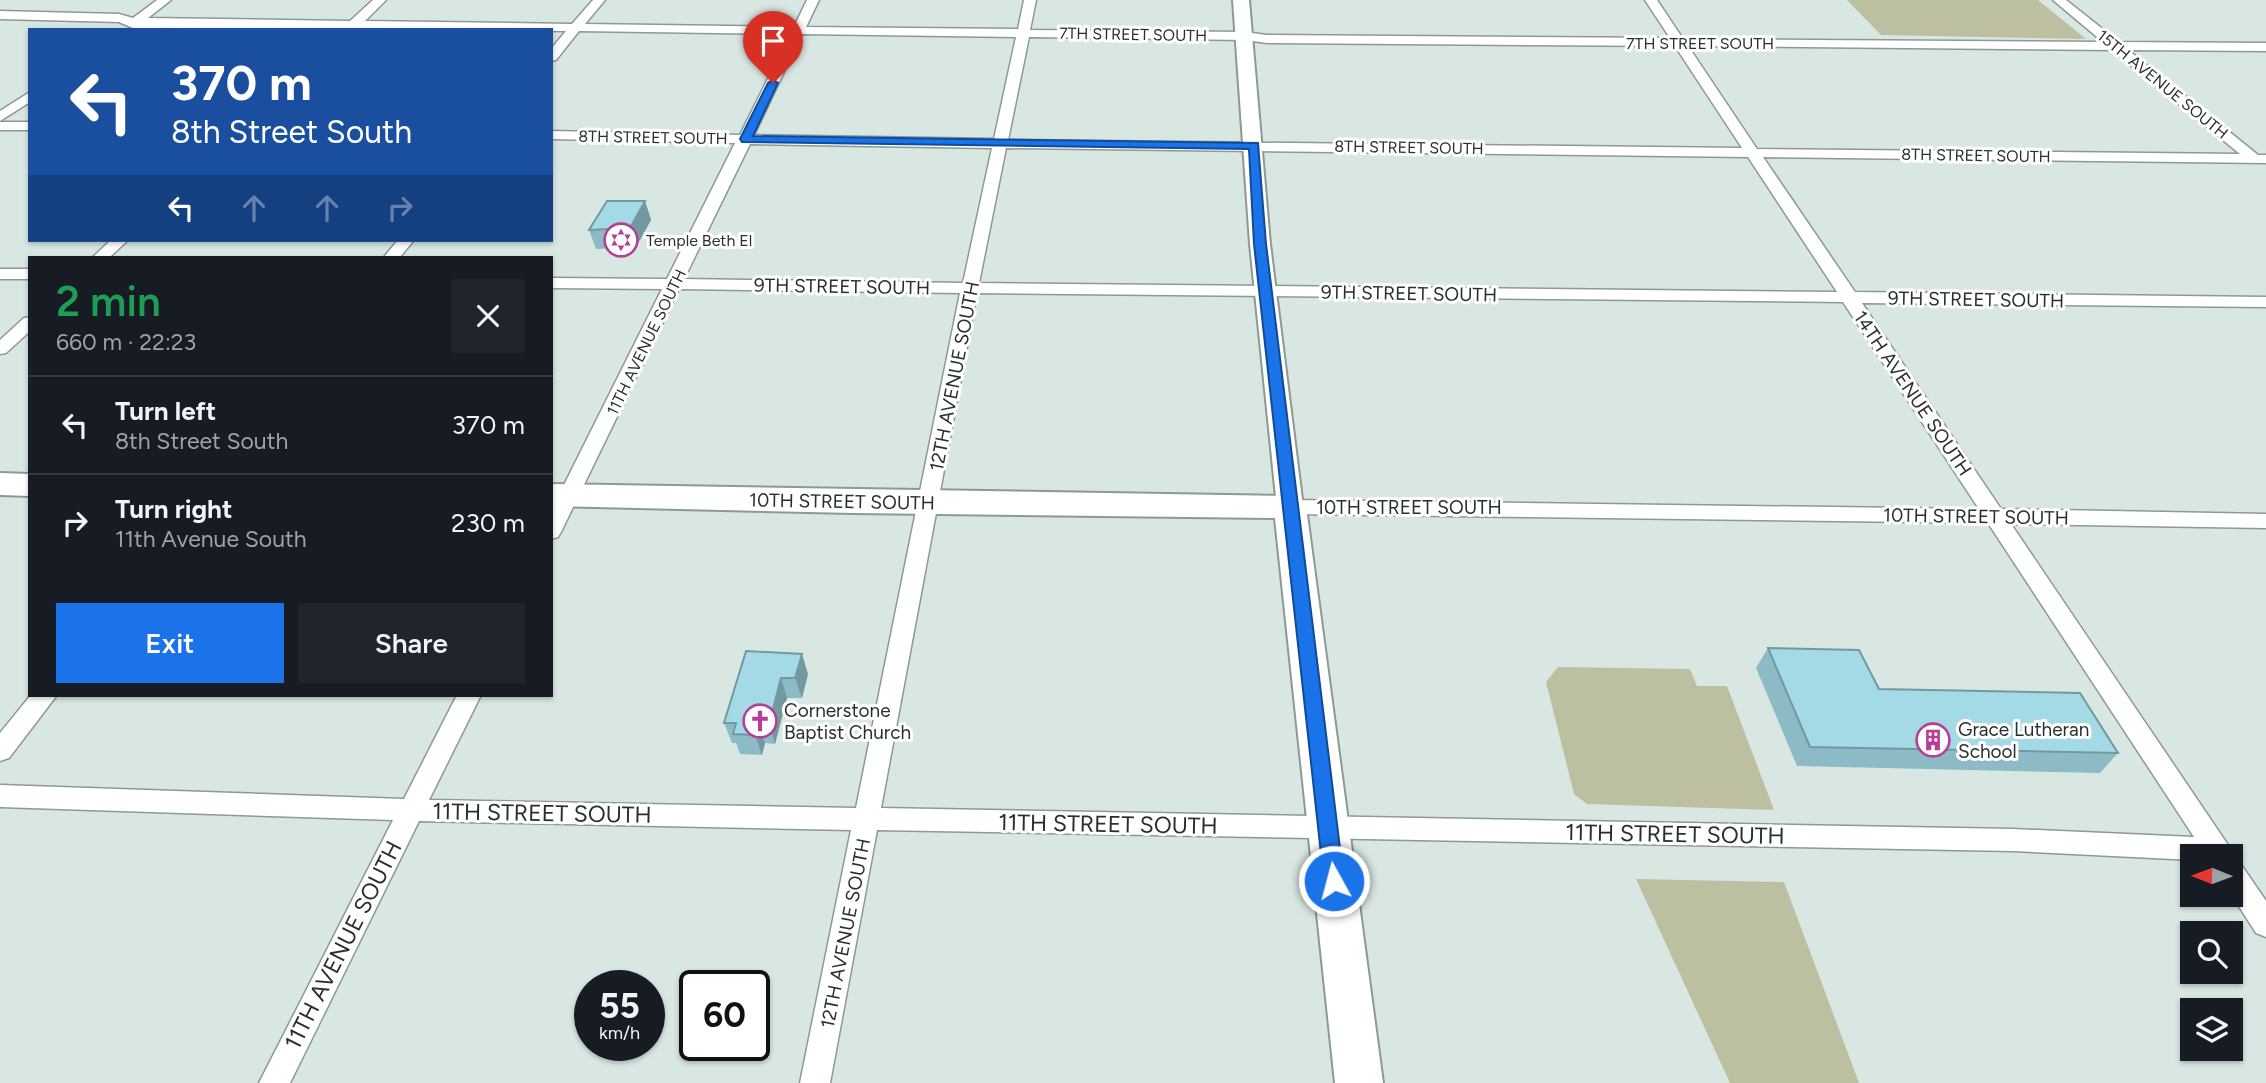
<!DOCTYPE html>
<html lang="en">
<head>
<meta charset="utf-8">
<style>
	body { margin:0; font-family:Figtree,sans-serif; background:#20242c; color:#f1f3f6; height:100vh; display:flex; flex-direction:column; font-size:26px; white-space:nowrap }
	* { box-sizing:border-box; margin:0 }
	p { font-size:23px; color:#9ea1a6 }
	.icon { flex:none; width:38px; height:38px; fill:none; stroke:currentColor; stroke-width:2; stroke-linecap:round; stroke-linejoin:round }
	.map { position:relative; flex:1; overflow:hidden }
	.side { position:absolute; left:28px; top:256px; width:525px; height:441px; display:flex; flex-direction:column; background:#171b24; border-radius:0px; box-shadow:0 2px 5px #0004 }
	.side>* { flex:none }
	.hud { position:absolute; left:28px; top:28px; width:525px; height:214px; border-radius:0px; box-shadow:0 2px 5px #0004; background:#1a4fa0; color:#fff; overflow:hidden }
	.needle { width:46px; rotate:271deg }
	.fabs { position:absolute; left:2180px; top:844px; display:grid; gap:14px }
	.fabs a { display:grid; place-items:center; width:63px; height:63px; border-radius:0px; background:#171b24; box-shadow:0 2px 5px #0004; font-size:35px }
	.speed { position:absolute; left:574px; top:970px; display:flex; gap:14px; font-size:35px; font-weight:700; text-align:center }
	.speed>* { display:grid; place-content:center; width:91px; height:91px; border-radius:50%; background:#171b24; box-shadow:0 2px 5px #0004; line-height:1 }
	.speed small { font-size:18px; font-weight:400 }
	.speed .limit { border:4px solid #111; border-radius:10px; background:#fff; color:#111 }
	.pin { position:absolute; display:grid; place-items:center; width:60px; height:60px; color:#fff; margin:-72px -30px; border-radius:50% 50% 50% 0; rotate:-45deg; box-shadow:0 0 7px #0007 }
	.pin .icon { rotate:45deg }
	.me { position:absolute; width:77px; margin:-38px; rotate:353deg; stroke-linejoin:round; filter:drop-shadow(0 0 5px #0008) }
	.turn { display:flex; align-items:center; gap:24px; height:147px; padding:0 28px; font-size:32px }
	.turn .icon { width:91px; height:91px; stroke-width:2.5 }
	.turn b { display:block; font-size:49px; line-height:60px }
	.lanes { display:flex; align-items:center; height:66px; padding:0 28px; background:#0003; justify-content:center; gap:35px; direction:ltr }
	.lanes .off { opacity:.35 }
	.round { display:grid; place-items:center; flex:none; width:74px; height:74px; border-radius:0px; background:#20242c }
	.summary { display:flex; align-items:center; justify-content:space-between; height:119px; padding:0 28px }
	h1 { font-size:42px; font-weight:600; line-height:52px; color:#1e9e55 }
	.action { display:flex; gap:14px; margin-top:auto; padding:14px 28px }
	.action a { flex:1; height:80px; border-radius:0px; background:#1a73e8; color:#fff; font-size:28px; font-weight:600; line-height:80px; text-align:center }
	.action a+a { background:#20242c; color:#f1f3f6 }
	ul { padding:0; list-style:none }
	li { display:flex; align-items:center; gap:21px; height:98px; padding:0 28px; border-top:2px solid #363941 }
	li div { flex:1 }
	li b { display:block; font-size:26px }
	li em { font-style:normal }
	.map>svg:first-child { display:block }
</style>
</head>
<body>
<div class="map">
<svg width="2266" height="1083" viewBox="0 0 2266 1083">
	<rect width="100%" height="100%" fill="#d9e7e3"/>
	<g fill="#bcc0a1">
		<path d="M1847 0H2038L2086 39 1881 35Z"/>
		<path d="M1558 667 1690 669 1697 686H1727L1774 810 1587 804 1574 794 1546 682Z"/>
		<path d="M1636 879 1784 882 1859 1083H1730Z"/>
	</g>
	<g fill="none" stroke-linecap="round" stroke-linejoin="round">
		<defs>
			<g id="minor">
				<path d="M157 0H171L148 18 350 21 373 0H386L365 21 572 24 593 0H605L585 24 794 27 807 0H819L806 27 1018 29 1024 0H1036L1030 30 1245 32 1267 35 1670 38 1645 0H1657L1683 39 2103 42 2053 0H2066L2119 42 2266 43V51L2128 50 2258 155H2266V163L1763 157 1855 292 2266 297V307L1862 303 2001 509 2266 514V528L2011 524 2230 848 2234 856 2232 860 2240 863 2266 901V937L2256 933 2231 894V856H2193V860L2013 851 877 830 830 1083H800L851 830 419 821 290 1083H259L393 820 0 807V785L404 799 457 695H481L429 800 856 808 960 293 679 289 561 532 558 537 551 539V511L662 289 551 288V278L667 279 735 143 551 139V131L740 135 790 34 579 31 556 60 551 61V49L566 31 133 28 119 22 0 19V11L119 14 133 18ZM802 34 1016 37 994 139 754 135ZM1029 37 1245 40 1267 43 1675 46 1742 148 1008 140ZM1688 46 2112 50 2240 154 1757 149ZM750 144 992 148 963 283 684 279ZM1006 148 1748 157 1837 292 979 283ZM977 293 1843 302 1979 509 1290 500 1283 502 1280 507 1283 512 1290 514 1988 523 2194 837 2013 829 881 808Z"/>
				<path d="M30 92V102L0 121V111Z"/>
				<rect x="0" y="122" width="30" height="8"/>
				<path d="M111 240H128L110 257H93Z"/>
				<path d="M398 240H414L400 257H384Z"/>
				<rect x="0" y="269" width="30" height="10"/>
				<path d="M30 317V331L6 353 0 354V340L24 318Z"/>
				<path d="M31 695H57L9 758 0 761V733Z"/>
			</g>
			<path id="tertiary" d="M1233 0H1249L1270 244 1303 507 1299 513 1290 516 1281 513 1277 507 1250 244Z"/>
			<g id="primary">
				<path d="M0 473 30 474V496L0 495Z"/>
				<path d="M551 484 1290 496 1301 499 1306 507 1383 1083H1335L1275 518 853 513 551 506Z"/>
			</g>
		</defs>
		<use href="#minor" stroke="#8c9995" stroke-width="3"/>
		<use href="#tertiary" stroke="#8c9995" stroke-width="4"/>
		<use href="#primary" stroke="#8c9995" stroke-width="4"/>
		<use href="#minor" fill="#fff" fill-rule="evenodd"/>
		<use href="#tertiary" fill="#fff" fill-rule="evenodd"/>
		<use href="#primary" fill="#fff" fill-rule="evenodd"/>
	</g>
	<g fill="#8dbbc5">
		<path d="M645 201 651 220 636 247 596 249 589 230Z"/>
		<path d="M1768 648 1879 689 2118 753 2100 773 1797 766 1756 668Z"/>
		<path d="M746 651 808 674 802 698H787L775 744 765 743 762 755 740 754 736 743H732L724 723Z"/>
	</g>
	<g fill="#7399a0">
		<path d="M645 201 651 220 636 247 630 228Z"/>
		<path d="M802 654 808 674 802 698 795 678Z"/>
		<path d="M781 678 787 698 775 744 769 724Z"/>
		<path d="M758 723 765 743 762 755 755 735Z"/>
	</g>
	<g fill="#a4dae5" stroke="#7399a0" stroke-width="2">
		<path d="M607 201H645L630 228 589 230Z"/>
		<path d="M1768 648 1859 650 1879 689 2080 693 2118 753 1810 747Z"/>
		<path d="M746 651 802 654 795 678H781L769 724 758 723 755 735 733 734 736 723H724Z"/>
	</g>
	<path fill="#1a73e8" stroke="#114b97" stroke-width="2" d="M773 80 778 83 753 136 1258 143 1266 244 1344 881 1341 888 1334 891 1327 888 1324 881 1254 244 1249 149 742 142 740 139 768 83Z"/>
	<defs>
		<symbol id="synagogue-ring" viewBox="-11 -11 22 22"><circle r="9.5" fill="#fff" stroke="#b53f95" stroke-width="1.5"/><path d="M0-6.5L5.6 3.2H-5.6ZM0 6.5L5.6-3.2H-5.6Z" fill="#b53f95"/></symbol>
		<symbol id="church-ring" viewBox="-11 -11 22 22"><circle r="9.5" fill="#fff" stroke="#b53f95" stroke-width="1.5"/><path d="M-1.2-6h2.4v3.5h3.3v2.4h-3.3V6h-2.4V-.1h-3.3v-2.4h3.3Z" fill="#b53f95"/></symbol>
		<symbol id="building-ring" viewBox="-11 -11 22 22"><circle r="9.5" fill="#fff" stroke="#b53f95" stroke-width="1.5"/><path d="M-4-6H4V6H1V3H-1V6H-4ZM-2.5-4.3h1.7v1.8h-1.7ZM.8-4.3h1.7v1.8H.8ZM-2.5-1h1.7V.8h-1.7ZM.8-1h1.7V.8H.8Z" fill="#b53f95"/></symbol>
	</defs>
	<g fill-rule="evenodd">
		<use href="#synagogue-ring" x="602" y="221" width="38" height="38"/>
		<use href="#church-ring" x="741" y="702" width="38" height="38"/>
		<use href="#building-ring" x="1914" y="721" width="38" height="38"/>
	</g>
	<g text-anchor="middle" stroke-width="6" stroke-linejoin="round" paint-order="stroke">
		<g font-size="16" fill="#2a2f2e" stroke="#fff">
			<text transform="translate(1133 34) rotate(1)" y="6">7TH STREET SOUTH</text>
			<text x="1700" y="49">7TH STREET SOUTH</text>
			<text transform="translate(2163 84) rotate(39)" y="6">15TH AVENUE SOUTH</text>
			<text transform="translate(653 137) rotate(1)" y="6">8TH STREET SOUTH</text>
			<text transform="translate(1409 147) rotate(1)" y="6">8TH STREET SOUTH</text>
			<text transform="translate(1976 155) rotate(1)" y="6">8TH STREET SOUTH</text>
			<text transform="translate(646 342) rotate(-64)" y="6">11TH AVENUE SOUTH</text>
		</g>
		<g font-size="16" fill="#2a2f2e" stroke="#fff" text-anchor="start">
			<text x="646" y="246">Temple Beth El</text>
		</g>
		<g font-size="19" fill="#2a2f2e" stroke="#fff">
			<text transform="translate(842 286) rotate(1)" y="7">9TH STREET SOUTH</text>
			<text transform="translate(1409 293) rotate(1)" y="7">9TH STREET SOUTH</text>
			<text transform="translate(1976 299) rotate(1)" y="7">9TH STREET SOUTH</text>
			<text transform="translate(954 376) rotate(-79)" y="7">12TH AVENUE SOUTH</text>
			<text transform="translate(1913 393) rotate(56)" y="7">14TH AVENUE SOUTH</text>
			<text transform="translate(842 501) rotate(1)" y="7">10TH STREET SOUTH</text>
			<text x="1409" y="514">10TH STREET SOUTH</text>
			<text transform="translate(1976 516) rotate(1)" y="7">10TH STREET SOUTH</text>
			<text transform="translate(845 933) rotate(-79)" y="7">12TH AVENUE SOUTH</text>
		</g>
		<g font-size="19" fill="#2a2f2e" stroke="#fff" text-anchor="start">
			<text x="784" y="717">Cornerstone<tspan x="784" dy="22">Baptist Church</tspan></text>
			<text x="1958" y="736">Grace Lutheran<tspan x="1958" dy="22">School</tspan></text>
		</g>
		<g font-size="23" fill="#2a2f2e" stroke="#fff">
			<text transform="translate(542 813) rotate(1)" y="8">11TH STREET SOUTH</text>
			<text transform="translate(1108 824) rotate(1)" y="8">11TH STREET SOUTH</text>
			<text transform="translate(1675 834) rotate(1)" y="8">11TH STREET SOUTH</text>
			<text transform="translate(343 945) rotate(-63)" y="8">11TH AVENUE SOUTH</text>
		</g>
	</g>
</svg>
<div class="fabs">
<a><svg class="needle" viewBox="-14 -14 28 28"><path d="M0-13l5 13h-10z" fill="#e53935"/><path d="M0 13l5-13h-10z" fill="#9ea1a6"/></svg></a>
<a><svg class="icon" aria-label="search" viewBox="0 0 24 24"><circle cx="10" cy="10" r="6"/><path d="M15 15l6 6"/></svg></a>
<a><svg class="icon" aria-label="layers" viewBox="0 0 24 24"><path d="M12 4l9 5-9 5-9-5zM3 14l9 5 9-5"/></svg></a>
</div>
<div class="speed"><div>55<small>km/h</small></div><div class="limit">60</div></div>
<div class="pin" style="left:773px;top:83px;background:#d93025"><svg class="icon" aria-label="arrive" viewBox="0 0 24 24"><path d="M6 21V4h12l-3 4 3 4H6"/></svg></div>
<svg class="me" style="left:1334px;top:881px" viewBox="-20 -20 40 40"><circle r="17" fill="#1a73e8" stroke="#fff" stroke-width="3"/><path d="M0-11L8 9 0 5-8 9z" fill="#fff"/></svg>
<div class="hud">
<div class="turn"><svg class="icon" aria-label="left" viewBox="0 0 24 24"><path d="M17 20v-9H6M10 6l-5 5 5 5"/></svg><div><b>370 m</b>8th Street South</div></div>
<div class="lanes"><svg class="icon" aria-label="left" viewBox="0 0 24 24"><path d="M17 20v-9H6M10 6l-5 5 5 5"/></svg><svg class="icon off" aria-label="ahead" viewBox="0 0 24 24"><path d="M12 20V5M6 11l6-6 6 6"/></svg><svg class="icon off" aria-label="ahead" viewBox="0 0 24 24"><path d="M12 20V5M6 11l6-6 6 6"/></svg><svg class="icon off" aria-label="right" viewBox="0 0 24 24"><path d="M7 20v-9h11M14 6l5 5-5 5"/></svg></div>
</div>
<section class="side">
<div class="summary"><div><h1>2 min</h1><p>660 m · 22:23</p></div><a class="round"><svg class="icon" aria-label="close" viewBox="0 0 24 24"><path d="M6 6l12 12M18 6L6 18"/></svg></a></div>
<ul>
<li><svg class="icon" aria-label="left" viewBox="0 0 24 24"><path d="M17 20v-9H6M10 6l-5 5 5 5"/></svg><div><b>Turn left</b><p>8th Street South</p></div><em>370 m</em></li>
<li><svg class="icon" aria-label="right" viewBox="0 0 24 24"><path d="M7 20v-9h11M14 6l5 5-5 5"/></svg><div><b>Turn right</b><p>11th Avenue South</p></div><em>230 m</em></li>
</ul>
<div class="action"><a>Exit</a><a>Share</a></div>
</section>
</div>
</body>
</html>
